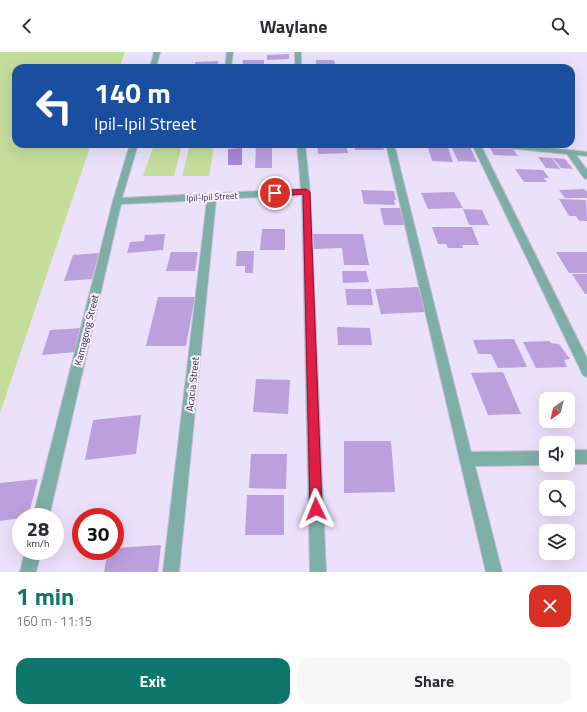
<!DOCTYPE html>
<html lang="en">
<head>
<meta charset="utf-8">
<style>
	body { margin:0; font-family:"Titillium Web",sans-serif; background:#f7f7f7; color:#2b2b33; height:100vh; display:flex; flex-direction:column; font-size:15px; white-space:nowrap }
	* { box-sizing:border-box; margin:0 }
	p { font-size:13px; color:#7c7c81 }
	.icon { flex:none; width:22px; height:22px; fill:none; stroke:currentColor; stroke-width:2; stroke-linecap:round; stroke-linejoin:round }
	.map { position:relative; height:520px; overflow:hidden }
	.panel { display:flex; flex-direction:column; background:#fff; flex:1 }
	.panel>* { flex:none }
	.guide { position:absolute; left:12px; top:12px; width:563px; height:84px; border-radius:12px; box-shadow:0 4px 16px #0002; background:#1a4fa0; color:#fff; overflow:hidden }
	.needle { width:26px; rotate:214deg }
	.fabs { position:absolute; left:539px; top:340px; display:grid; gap:8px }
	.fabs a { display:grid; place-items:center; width:36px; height:36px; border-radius:8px; background:#fff; box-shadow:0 4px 16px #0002; font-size:20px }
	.speed { position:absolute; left:12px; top:456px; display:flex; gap:8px; font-size:20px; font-weight:700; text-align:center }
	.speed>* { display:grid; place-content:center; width:52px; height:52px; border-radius:50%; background:#fff; box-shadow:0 4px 16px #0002; line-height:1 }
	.speed small { font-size:10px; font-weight:400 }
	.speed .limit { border:6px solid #d22; background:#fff; color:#111 }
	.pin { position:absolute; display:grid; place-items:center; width:34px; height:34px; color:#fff; margin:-17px; border:2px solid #fff; border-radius:50%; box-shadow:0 1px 4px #0007 }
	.me { position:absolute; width:44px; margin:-22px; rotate:358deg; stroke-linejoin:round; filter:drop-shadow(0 0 3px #0008) }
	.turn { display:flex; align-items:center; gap:14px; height:84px; padding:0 16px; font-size:18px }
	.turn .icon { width:52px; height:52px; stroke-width:2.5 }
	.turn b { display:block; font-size:28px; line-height:34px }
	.round { display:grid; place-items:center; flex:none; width:42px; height:42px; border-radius:12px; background:#f7f7f7 }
	.summary { display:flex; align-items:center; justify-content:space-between; height:68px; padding:0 16px }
	h1 { font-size:24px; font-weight:700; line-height:30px; color:#0f766e }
	.action { display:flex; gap:8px; margin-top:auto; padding:8px 16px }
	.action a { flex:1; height:46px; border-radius:12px; background:#0f766e; color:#fff; font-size:16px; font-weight:700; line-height:46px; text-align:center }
	.action a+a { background:#f7f7f7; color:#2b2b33 }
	header { display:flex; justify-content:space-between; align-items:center; height:52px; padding:0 16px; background:#fff; font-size:18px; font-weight:700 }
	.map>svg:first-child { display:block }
</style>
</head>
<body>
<header><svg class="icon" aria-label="back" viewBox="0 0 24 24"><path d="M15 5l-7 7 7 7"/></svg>Waylane<svg class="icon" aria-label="search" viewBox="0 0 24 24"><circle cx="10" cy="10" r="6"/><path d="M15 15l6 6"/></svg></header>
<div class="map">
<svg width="587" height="520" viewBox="0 0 587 520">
	<rect width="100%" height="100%" fill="#ece1fb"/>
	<g fill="#c4dd9a">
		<path d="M0 0H125L119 16H16V92H91L0 361Z"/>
		<path d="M190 92H214L209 124H182Z"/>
		<path d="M154 93H182L174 124H143Z"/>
	</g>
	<path fill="#ab87d5" d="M242 96V113H228V97Z"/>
	<g fill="#bba0dd">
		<path d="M289 2V7L267 8V3Z"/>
		<path d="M243 8H264V15L242 16Z"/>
		<path d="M316 8H334L335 13H330L331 16H312V12H316Z"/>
		<path d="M218 9V16H195V10Z"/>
		<path d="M256 92H272V116H255Z"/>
		<path d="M317 92H346L348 101 318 102Z"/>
		<path d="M354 92H382L384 98H355Z"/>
		<path d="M427 92 447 93 453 110 432 109Z"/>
		<path d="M451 94 470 95 477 110 458 109Z"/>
		<path d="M490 96 513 97 518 104 494 103Z"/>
		<path d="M538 105 552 106 560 117 546 116Z"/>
		<path d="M553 106 565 107 573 117 561 116Z"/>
		<path d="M515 117 543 118 549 126H544L547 130H524Z"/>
		<path d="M584 137 587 140V146H565L559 138Z"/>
		<path d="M361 138 394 139 396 148H394L395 153 364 152Z"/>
		<path d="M454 140 463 156 428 157 421 141Z"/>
		<path d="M559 147 586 148 587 169H579L576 164H569Z"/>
		<path d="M380 156H401L407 173H384Z"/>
		<path d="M463 157 482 158 489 173H469Z"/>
		<path d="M432 175H472L479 193H462L463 196H448L446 192H438Z"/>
		<path d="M262 177H285V198H260Z"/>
		<path d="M165 182 163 198 127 201 130 190 144 189 145 183Z"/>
		<path d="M313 182H363L369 213H344L342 196 314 197Z"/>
		<path d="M237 199H254L253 221H245V214H236Z"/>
		<path d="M171 200H198L195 219H166Z"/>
		<path d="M556 200H587V221H569Z"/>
		<path d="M99 201 92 227 64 229 73 203Z"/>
		<path d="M342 219H366L369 230 343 231Z"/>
		<path d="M572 222H587V242H585Z"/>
		<path d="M418 235 427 260 381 262 375 237Z"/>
		<path d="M345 237H371L373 253H347Z"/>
		<path d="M158 245H195L186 294H146Z"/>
		<path d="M337 275 370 276 372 293H338Z"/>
		<path d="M83 276 76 300 42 303 50 278Z"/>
		<path d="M514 287 527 315 498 316 491 302H478L473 288Z"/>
		<path d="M549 289 551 291 559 292 570 307 564 308 567 315 536 316 523 290Z"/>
		<path d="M503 320 521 362 488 363 471 321Z"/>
		<path d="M256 327 290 328 288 362 253 360Z"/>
		<path d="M141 363 136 402 85 408 93 368Z"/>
		<path d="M344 389H391L395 440 344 441Z"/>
		<path d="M251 402H287L286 437 249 436Z"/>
		<path d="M38 427 28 465 0 469V431Z"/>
		<path d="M247 443H284V483H245Z"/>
		<path d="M161 493 158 520H104L108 499H115V496Z"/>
	</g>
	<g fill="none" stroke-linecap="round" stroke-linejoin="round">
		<defs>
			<g id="minor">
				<path d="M154 0H160L156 16H150Z"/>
				<path d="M227 0H233L231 16H225Z"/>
				<rect x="295" y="0" width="6" height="16"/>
				<path d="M130 92H138L122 146 301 137 297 92H305L310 140 326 520H310L302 143 216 147 179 520H163L207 148 121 152 49 465H33L113 149Z"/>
				<path d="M386 92H394L471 400 546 399V413L475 414 502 520H486Z"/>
				<path d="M472 92H480L587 306V325L583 323Z"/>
				<path d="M485 92H512L587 100V104L576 103 587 118V127L584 126 567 102 489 94Z"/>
				<rect x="568" y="398" width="19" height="14"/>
				<path d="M25 499H41L36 520H20Z"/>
			</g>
		</defs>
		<use href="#minor" stroke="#c7bcd6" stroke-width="2"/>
		<use href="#minor" fill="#7dafa7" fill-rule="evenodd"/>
	</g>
	<path fill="#e11d48" stroke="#92132f" d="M306 137 310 140 322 457 320 461 316 463 312 461 310 457 303 142 275 144 271 141 275 139Z"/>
	<g text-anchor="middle" stroke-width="4" stroke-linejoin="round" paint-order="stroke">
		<g font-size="9" fill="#342942" stroke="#f7f1ff">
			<text transform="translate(212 145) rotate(-3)" y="3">Ipil-Ipil Street</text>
		</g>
		<g font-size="10" fill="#342942" stroke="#f7f1ff">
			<text transform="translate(86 278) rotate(-76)" y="4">Kamagong Street</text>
			<text transform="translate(192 332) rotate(-84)" y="4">Acacia Street</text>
		</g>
	</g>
</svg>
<div class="fabs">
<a><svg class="needle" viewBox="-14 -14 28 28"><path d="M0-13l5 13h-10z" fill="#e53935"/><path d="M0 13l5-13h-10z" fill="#7c7c81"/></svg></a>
<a><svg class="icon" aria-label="sound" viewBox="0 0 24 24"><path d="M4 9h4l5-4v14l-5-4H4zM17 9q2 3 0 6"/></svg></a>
<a><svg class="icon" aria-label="search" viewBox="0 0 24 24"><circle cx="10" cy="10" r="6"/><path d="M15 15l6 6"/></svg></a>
<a><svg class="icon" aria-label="layers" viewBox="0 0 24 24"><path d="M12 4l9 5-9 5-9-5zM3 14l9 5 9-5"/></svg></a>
</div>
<div class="speed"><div>28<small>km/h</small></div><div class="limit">30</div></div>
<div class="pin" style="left:275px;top:141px;background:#d93025"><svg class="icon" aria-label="arrive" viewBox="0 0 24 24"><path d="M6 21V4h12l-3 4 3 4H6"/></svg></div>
<svg class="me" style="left:316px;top:457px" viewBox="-20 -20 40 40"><path d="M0-17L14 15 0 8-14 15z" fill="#e11d48" stroke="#fff" stroke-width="4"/></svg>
<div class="guide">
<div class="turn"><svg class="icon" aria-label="left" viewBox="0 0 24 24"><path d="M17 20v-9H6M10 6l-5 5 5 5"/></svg><div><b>140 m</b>Ipil-Ipil Street</div></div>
</div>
</div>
<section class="panel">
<div class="summary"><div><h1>1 min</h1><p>160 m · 11:15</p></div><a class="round" style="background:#d93025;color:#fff"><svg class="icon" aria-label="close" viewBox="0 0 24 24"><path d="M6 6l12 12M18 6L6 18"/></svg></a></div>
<div class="action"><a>Exit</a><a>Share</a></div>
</section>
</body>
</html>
